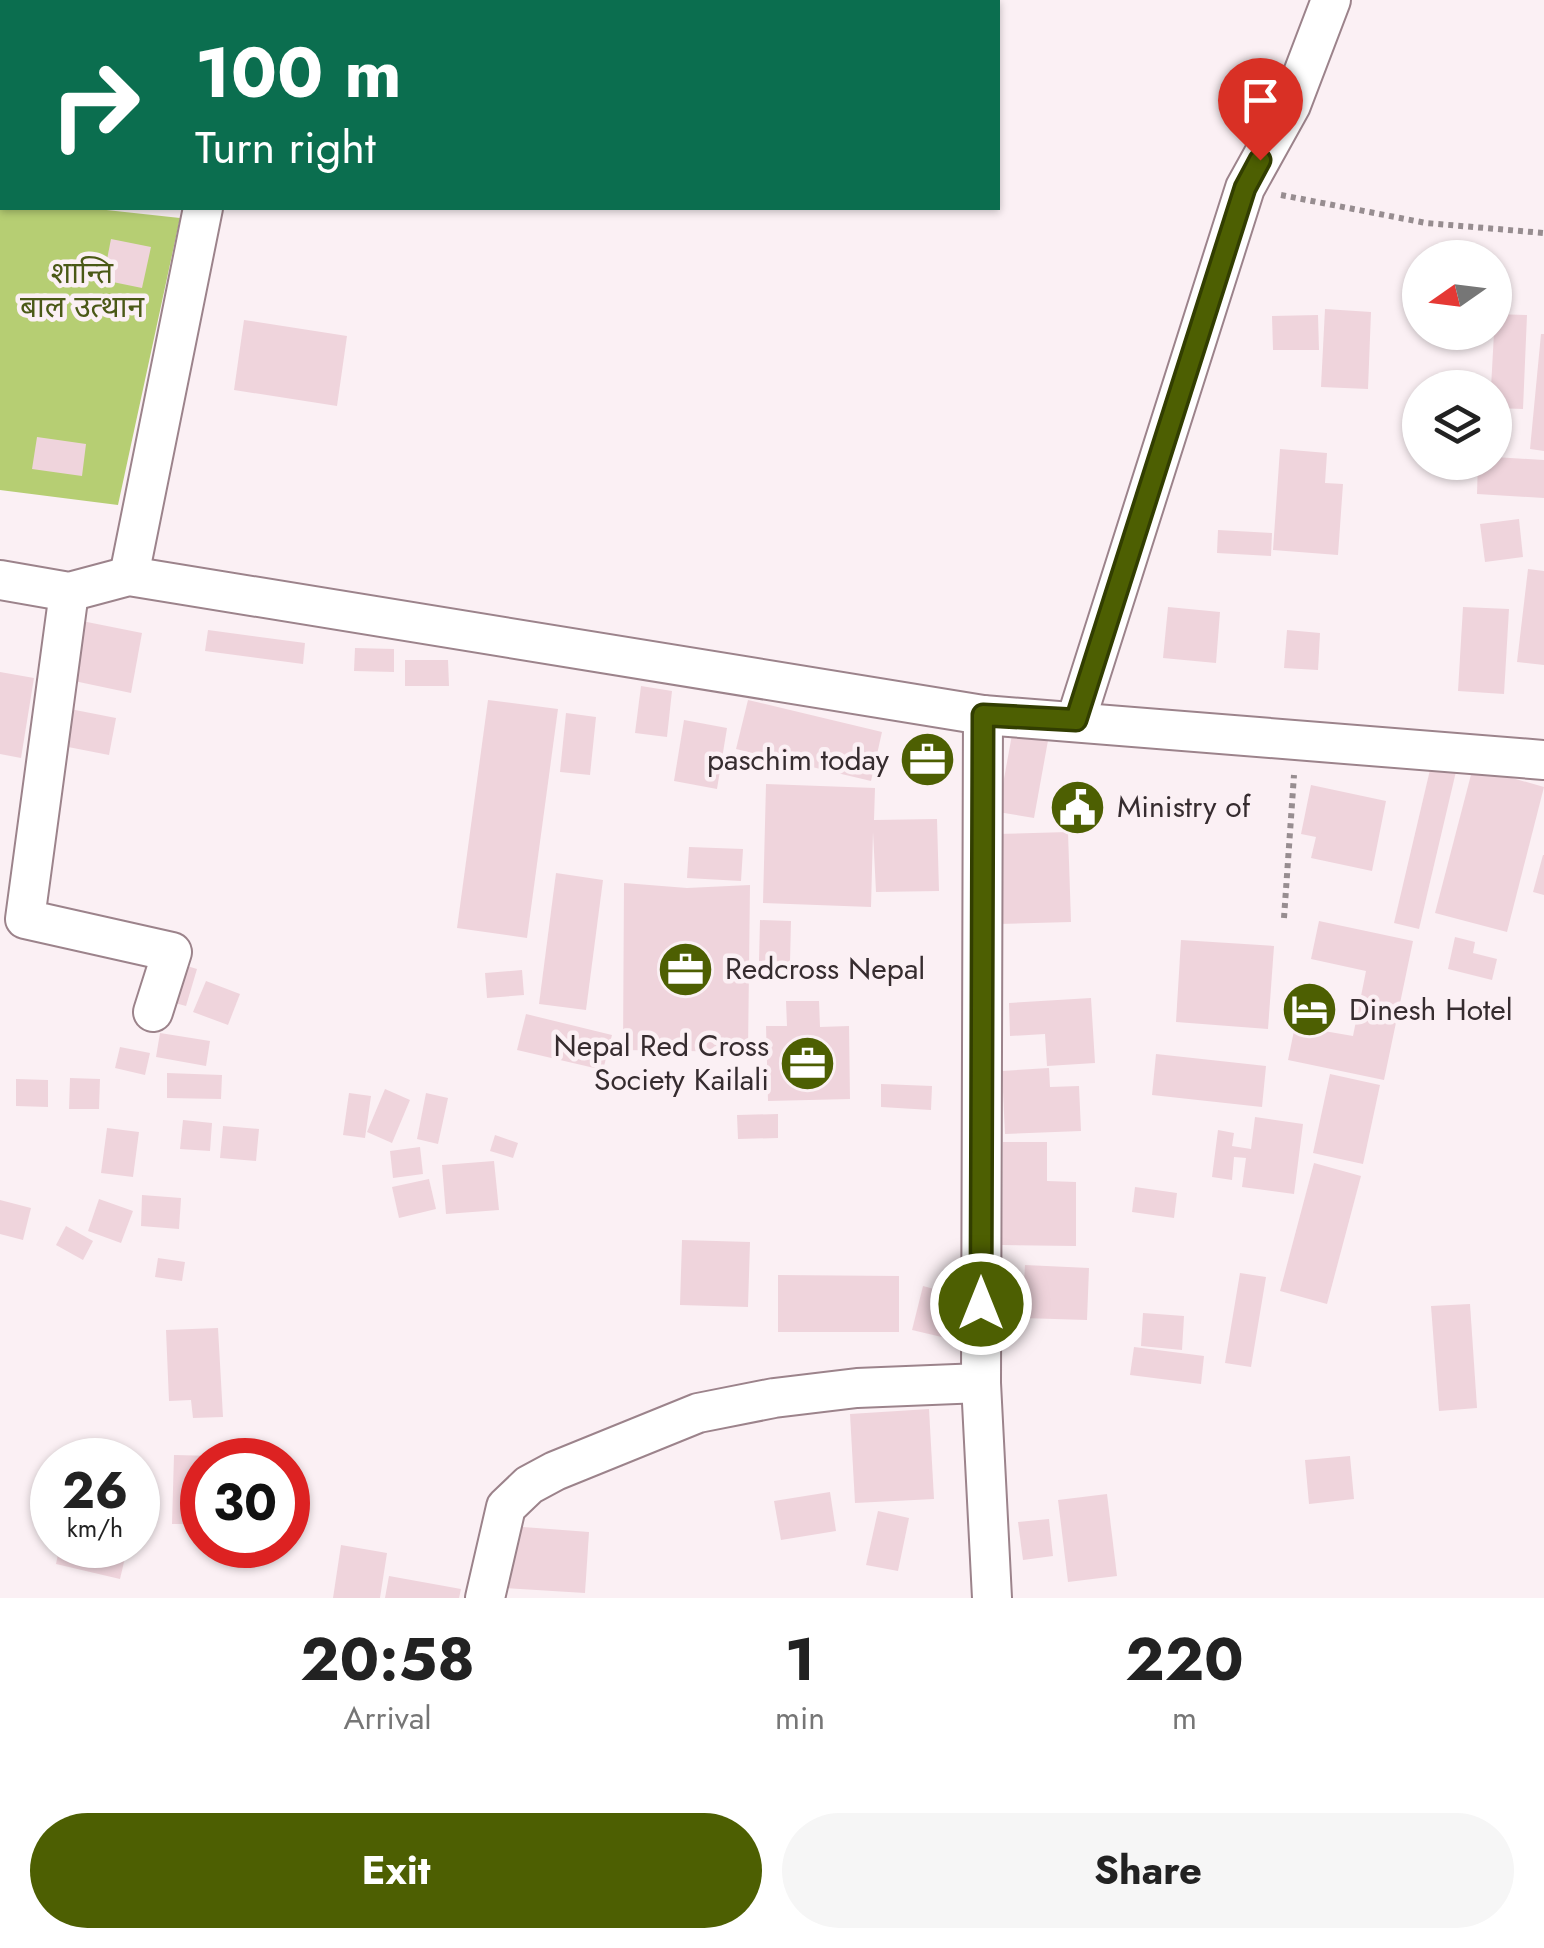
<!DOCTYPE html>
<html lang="en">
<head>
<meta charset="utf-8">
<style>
	body { margin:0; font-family:Jost,"Noto Sans Devanagari",sans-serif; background:#f6f6f6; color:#222; height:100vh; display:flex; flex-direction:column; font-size:38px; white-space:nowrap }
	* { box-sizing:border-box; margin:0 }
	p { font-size:32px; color:#767676 }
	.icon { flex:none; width:55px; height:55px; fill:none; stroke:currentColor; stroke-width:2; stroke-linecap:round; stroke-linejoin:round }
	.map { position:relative; height:1598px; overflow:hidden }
	.sheet { display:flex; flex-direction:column; background:#fff; flex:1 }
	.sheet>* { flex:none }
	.guide { position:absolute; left:0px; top:0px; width:1000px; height:210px; box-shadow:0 2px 8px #0004; background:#0b6e4f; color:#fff; overflow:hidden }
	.needle { width:65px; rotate:256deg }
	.tools { position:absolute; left:1402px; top:240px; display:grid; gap:20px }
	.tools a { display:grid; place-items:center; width:110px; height:110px; border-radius:50%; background:#fff; box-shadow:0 2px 8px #0004; font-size:50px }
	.speed { position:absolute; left:30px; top:1438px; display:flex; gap:20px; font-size:50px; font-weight:700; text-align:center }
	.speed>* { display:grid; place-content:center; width:130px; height:130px; border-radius:50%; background:#fff; box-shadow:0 2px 8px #0004; line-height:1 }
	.speed small { font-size:25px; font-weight:400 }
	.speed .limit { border:15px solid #d22; background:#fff; color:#111 }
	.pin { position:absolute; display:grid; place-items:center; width:85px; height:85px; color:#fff; margin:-102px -42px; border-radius:50% 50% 50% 0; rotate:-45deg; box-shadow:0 0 10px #0007 }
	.pin .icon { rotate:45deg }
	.me { position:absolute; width:110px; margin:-55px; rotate:0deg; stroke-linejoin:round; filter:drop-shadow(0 0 8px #0008) }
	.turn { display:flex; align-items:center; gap:35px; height:210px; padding:0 30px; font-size:45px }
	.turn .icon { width:130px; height:130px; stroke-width:2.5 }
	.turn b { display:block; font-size:70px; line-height:85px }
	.eta { display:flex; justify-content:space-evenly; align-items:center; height:170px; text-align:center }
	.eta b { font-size:60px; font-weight:700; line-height:70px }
	.cta { display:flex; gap:20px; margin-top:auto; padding:20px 30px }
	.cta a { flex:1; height:115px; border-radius:60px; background:#4d5f02; color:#fff; font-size:40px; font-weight:700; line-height:115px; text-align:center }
	.cta a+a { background:#f6f6f6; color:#222 }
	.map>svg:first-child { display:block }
</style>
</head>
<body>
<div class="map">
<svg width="1544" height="1598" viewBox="0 0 1544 1598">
	<rect width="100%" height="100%" fill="#fbf0f4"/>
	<path fill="#b6ce73" d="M0 198 2 208H88L180 218 118 505 0 490Z"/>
	<g fill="#efd4dc">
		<path d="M111 239 151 247 142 288 103 280Z"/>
		<path d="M1325 309 1371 312 1368 389 1321 387Z"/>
		<path d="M1495 314 1527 315 1523 409 1495 408V388H1491Z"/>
		<path d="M1318 315 1319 350H1273L1272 316Z"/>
		<path d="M244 320 347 336 337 406 234 390Z"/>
		<path d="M1541 334H1544V451L1530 449Z"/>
		<path d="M37 437 86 444 82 476 32 469Z"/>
		<path d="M1280 449 1327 453 1325 483 1343 484 1338 555 1273 550Z"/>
		<path d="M1495 457 1544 460V498L1477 494 1478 462H1495Z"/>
		<path d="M1519 519 1523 557 1485 562 1480 524Z"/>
		<path d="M1218 530 1272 533 1271 556 1217 553Z"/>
		<path d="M1528 569 1544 571V665L1517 662Z"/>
		<path d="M1168 607 1220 612 1216 663 1163 658Z"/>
		<path d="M1463 607 1509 609 1504 694 1458 691Z"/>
		<path d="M72 619 142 633 131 693 60 678Z"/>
		<path d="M208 630 305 643 303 664 205 651Z"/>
		<path d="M1287 630 1320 633 1318 670 1284 668Z"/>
		<path d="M355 648 394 649V672L354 671Z"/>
		<path d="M405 660H448L449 686H405Z"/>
		<path d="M0 672 34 678 21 758 0 754Z"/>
		<path d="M641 686 672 691 667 737 635 733Z"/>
		<path d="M488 700 558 709 527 938 457 928Z"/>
		<path d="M748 700 882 732 871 781 736 749Z"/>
		<path d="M70 709 116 718 109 755 63 746Z"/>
		<path d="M566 713 596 717 590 775 560 772Z"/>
		<path d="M684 720 727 728 717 789 674 781Z"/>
		<path d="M1013 729 1049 735 1034 818 998 812Z"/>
		<path d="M1433 757 1458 763 1419 929 1394 923Z"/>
		<path d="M1473 767 1544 787 1507 932 1435 913Z"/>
		<path d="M766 784 875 788 874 820 937 819 939 891 876 892 873 832 871 907 763 903Z"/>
		<path d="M1311 785 1386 801 1372 871 1311 858 1316 837 1301 834Z"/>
		<path d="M1068 832 1071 922 999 924 996 834Z"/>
		<path d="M689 847 743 849 741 881 687 878Z"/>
		<path d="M1543 855H1544V895L1533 892Z"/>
		<path d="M556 873 603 880 586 1010 539 1004Z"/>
		<path d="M624 883 687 888 750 885 748 1052 623 1050Z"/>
		<path d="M760 920 791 921 790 962 759 961Z"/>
		<path d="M1319 921 1413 941 1384 1080 1288 1060 1295 1026 1353 1036 1366 971 1311 959Z"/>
		<path d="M1455 937 1475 942 1473 953 1497 959 1492 980 1448 969Z"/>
		<path d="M1181 940 1274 946 1268 1029 1176 1022Z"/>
		<path d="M171 961 197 969 186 1006 160 999Z"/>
		<path d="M522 970 524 995 487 998 485 973Z"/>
		<path d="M206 981 240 994 228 1025 193 1012Z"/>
		<path d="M1091 998 1095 1063 1047 1066 1045 1034 1010 1036 1009 1003Z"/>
		<path d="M786 1001H819L820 1027 849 1026 850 1099 768 1101 766 1026H787Z"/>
		<path d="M526 1014 612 1035 603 1070 517 1050Z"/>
		<path d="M160 1033 210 1041 206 1066 156 1057Z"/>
		<path d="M120 1047 150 1053 145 1075 115 1068Z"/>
		<path d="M1156 1054 1266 1066 1262 1107 1152 1095Z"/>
		<path d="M1049 1068 1050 1087 1079 1086 1081 1131 1005 1134 1002 1071Z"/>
		<path d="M167 1073 222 1075 221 1099 167 1098Z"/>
		<path d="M1330 1074 1380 1085 1363 1164 1313 1153Z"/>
		<path d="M70 1078 100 1079 99 1109H69Z"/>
		<path d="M16 1079 48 1080V1107L16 1106Z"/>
		<path d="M881 1084 932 1086 931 1110 881 1107Z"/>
		<path d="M385 1089 410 1100 392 1143 367 1132Z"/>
		<path d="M349 1093 371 1096 365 1138 343 1135Z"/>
		<path d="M426 1093 448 1098 438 1144 417 1139Z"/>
		<path d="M778 1114V1138L738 1139 737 1115Z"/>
		<path d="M1255 1117 1303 1124 1294 1194 1242 1187 1246 1158 1234 1157 1232 1180 1212 1177 1218 1130 1234 1133 1232 1146 1251 1149Z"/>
		<path d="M183 1120 212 1123 210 1151 180 1149Z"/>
		<path d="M223 1126 259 1129 256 1161 220 1158Z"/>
		<path d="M107 1128 139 1132 133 1177 101 1173Z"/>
		<path d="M495 1135 518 1143 513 1158 490 1151Z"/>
		<path d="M1003 1142H1047V1181L1076 1182V1246L1002 1245Z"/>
		<path d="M420 1147 423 1174 393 1178 390 1151Z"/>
		<path d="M494 1161 499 1210 446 1214 442 1165Z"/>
		<path d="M1314 1163 1361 1176 1327 1304 1280 1291Z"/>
		<path d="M429 1179 436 1209 399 1218 392 1187Z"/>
		<path d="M1135 1187 1177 1193 1174 1218 1132 1212Z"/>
		<path d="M142 1195 181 1198 179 1229 141 1226Z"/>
		<path d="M99 1199 133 1211 121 1243 88 1231Z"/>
		<path d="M0 1200 31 1208 23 1240 0 1234Z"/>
		<path d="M66 1226 93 1241 83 1260 56 1245Z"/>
		<path d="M682 1240 750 1242 748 1307 680 1305Z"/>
		<path d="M158 1258 185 1262 182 1281 155 1277Z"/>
		<path d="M1025 1265 1089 1268 1087 1320 1022 1318Z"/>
		<path d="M1240 1273 1266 1277 1251 1367 1225 1363Z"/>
		<path d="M778 1275 899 1276V1332H778Z"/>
		<path d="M923 1286 956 1295 946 1338 912 1330Z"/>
		<path d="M1470 1304 1477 1408 1439 1411 1431 1306Z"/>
		<path d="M1143 1313 1184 1316 1182 1350 1141 1346Z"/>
		<path d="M218 1328 223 1417 193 1418 191 1400 169 1401 166 1330Z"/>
		<path d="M1134 1347 1204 1356 1201 1384 1130 1375Z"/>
		<path d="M929 1409 934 1499 855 1503 850 1414Z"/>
		<path d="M174 1455 216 1456V1460H202V1524H172Z"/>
		<path d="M1350 1456 1354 1499 1309 1504 1305 1460Z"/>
		<path d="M830 1492 836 1531 781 1540 774 1501Z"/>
		<path d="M1107 1494 1117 1576 1068 1582 1058 1500Z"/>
		<path d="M878 1511 909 1518 898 1571 866 1565Z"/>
		<path d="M1049 1519 1053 1556 1023 1560 1018 1522Z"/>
		<path d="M510 1526 589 1532 585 1593 506 1588Z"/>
		<path d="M60 1545H128L120 1579 56 1564Z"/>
		<path d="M341 1545 387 1553 380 1598H333Z"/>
		<path d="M389 1576 461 1589 459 1598H385Z"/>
	</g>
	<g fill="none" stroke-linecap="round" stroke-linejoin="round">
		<defs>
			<g id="minor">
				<path d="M253 2 254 0"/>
				<path d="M129 576 203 208"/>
				<path d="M0 580 69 592 129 576 983 715 1544 760"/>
				<path d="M69 592 25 919 172 952 153 1012"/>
				<path d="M983 715 981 1383 992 1598"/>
				<path d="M1076 720 1245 188 1291 105 1331 0"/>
				<path d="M485 1598 506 1507 529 1485 555 1471 698 1413 774 1398 857 1388 981 1383"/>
			</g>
		</defs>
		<use href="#minor" stroke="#9c838b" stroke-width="42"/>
		<g stroke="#978d90" stroke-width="6" stroke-dasharray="5 5" stroke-linecap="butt">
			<path d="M1281 195 1426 223 1544 233"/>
			<path d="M1284 918 1294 775"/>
		</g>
		<use href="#minor" stroke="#fff" stroke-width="38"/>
	</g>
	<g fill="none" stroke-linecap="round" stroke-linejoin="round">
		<defs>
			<path id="route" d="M981 1304 983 715 1076 720 1245 188 1260 160"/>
		</defs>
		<use href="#route" stroke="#323e01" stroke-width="25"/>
		<use href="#route" stroke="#4d5f02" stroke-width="18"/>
	</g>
	<defs>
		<symbol id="office-disc" viewBox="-11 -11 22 22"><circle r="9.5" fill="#4d5f02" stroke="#fbf0f4"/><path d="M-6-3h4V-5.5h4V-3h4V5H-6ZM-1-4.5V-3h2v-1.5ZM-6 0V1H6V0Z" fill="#fff"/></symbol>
		<symbol id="civic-disc" viewBox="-11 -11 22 22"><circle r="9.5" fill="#4d5f02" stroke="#fbf0f4"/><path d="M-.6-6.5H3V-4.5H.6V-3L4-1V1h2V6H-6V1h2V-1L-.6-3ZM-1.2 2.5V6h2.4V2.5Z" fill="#fff"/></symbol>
		<symbol id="hotel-disc" viewBox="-11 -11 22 22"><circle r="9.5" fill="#4d5f02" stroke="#fbf0f4"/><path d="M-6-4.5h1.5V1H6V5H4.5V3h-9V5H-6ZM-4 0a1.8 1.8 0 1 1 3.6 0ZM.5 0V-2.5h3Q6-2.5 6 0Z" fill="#fff"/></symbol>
	</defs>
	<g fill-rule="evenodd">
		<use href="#office-disc" x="896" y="728" width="63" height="63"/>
		<use href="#civic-disc" x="1046" y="776" width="63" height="63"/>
		<use href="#office-disc" x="654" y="938" width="63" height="63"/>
		<use href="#hotel-disc" x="1278" y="978" width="63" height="63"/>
		<use href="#office-disc" x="776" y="1032" width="63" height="63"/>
	</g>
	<g text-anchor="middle" stroke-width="9" stroke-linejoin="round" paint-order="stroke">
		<g font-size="30" fill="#4a5916" stroke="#fbf0f4">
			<text x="82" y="283">शान्ति<tspan x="82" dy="34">बाल उत्थान</tspan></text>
		</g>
		<g font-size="30" fill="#362c2f" stroke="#fbf0f4" text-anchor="start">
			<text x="889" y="770" text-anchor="end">paschim today</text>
			<text x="1117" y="817">Ministry of</text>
			<text x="725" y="979">Redcross Nepal</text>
			<text x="1349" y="1020">Dinesh Hotel</text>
			<text x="769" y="1056" text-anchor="end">Nepal Red Cross<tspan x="769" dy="34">Society Kailali</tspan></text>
		</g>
	</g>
</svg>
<div class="tools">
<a><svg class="needle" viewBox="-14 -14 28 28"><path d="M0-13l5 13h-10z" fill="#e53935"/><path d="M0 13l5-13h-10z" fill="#767676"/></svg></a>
<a><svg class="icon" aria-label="layers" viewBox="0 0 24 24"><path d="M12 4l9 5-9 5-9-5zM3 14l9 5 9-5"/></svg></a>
</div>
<div class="speed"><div>26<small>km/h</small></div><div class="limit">30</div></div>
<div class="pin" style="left:1260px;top:160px;background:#d93025"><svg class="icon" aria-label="arrive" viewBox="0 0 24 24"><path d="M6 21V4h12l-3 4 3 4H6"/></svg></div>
<svg class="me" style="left:981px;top:1304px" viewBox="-20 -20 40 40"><circle r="17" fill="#4d5f02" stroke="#fff" stroke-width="3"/><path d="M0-11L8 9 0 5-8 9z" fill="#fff"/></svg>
<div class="guide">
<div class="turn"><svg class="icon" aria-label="right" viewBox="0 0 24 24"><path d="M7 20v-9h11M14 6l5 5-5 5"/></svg><div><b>100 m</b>Turn right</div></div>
</div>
</div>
<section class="sheet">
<div class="eta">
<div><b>20:58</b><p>Arrival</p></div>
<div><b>1</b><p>min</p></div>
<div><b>220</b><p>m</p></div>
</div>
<div class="cta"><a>Exit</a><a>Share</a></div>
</section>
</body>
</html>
